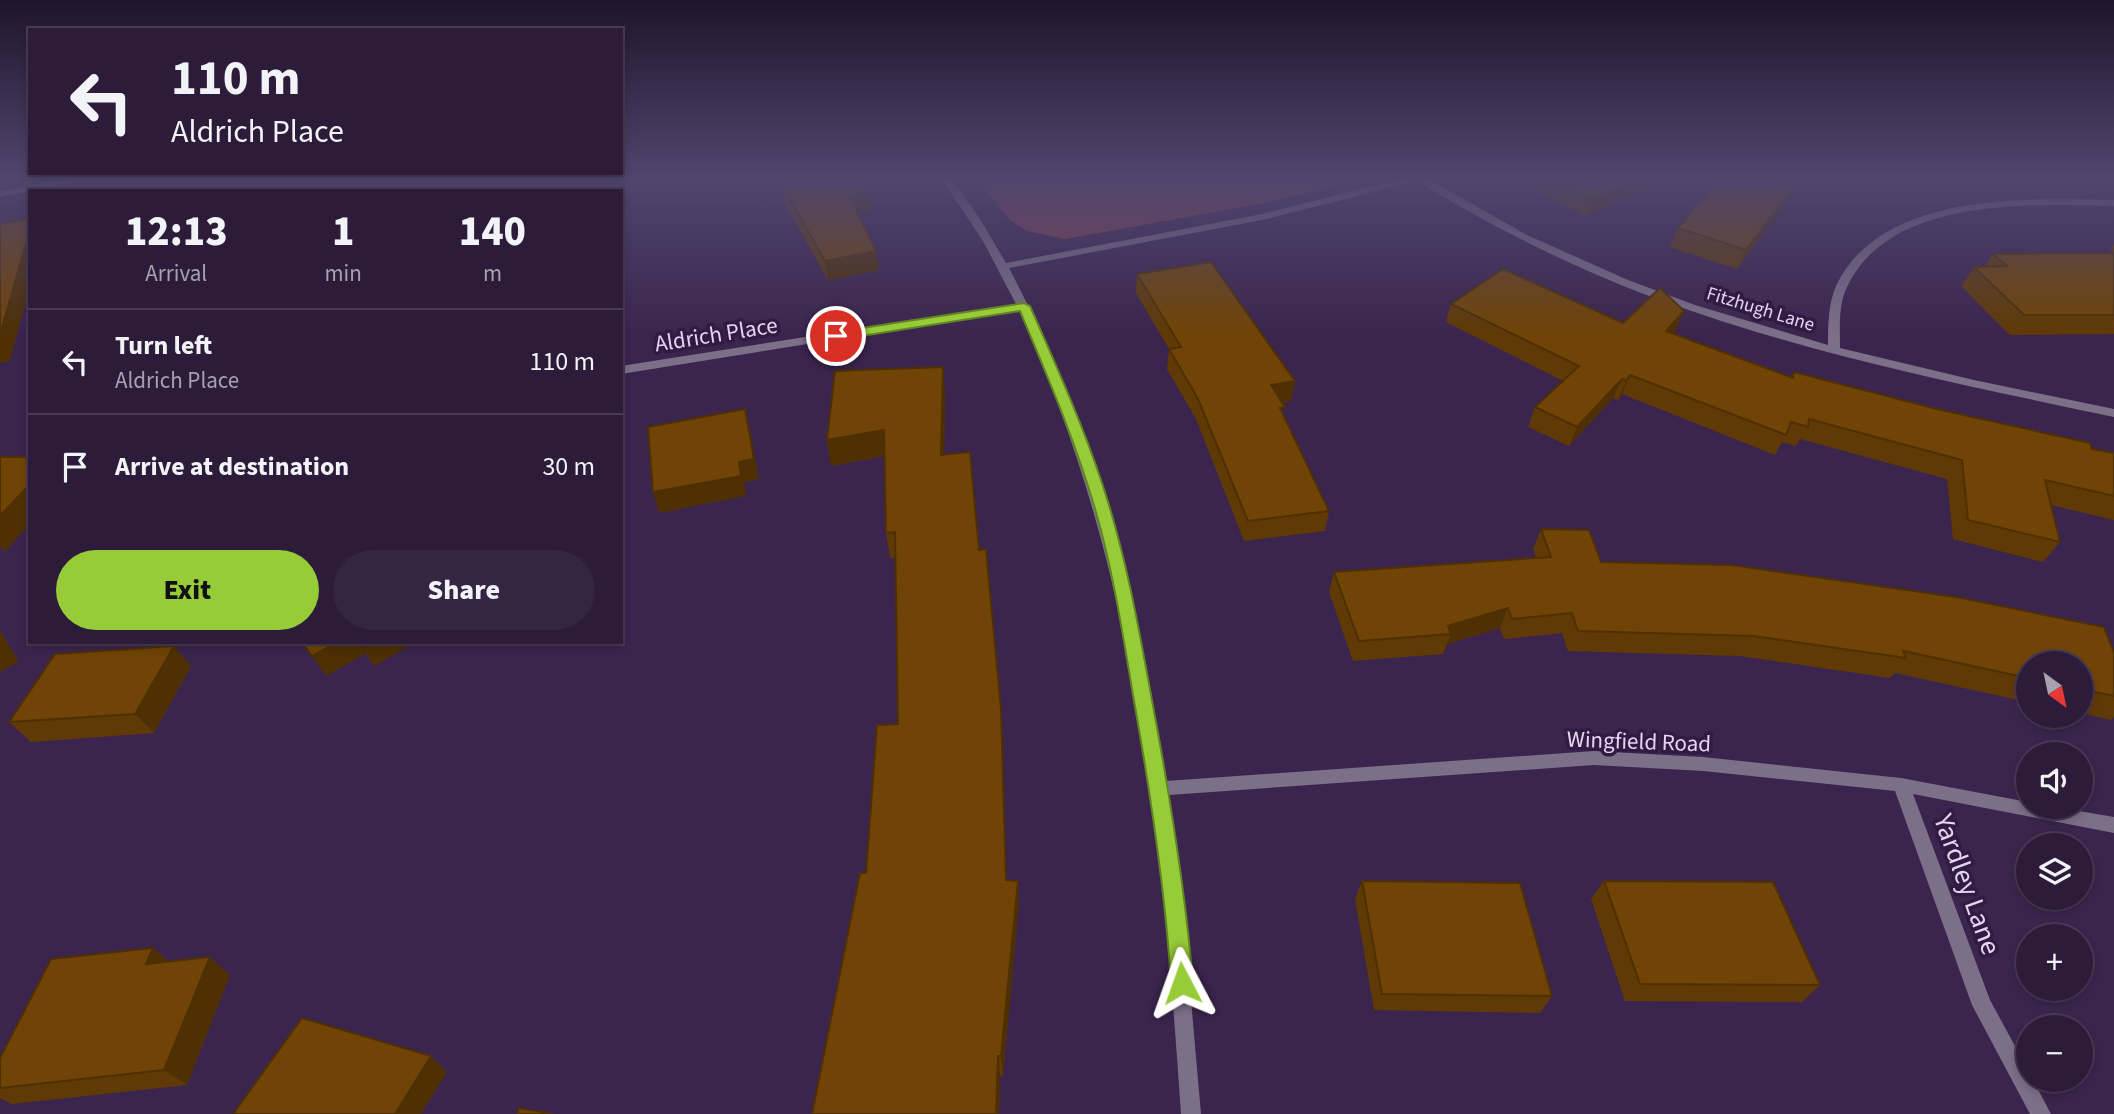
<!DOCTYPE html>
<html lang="en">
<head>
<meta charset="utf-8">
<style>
	body { margin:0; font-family:"Source Sans 3",sans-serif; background:#342542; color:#f1f3f6; height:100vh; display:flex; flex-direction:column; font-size:26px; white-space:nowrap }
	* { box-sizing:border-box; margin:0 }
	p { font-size:23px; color:#a6a1af }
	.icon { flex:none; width:38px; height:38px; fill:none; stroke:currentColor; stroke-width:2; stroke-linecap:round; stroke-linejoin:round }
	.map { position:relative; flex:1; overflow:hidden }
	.sheet { position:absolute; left:28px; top:189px; width:595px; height:455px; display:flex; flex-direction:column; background:#2c1c3a; border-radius:0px; box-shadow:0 4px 10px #0003,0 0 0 2px #483a54 }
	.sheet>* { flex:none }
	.banner { position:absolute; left:28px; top:28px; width:595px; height:147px; border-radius:0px; box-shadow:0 4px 10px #0003,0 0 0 2px #483a54; background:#2c1c3a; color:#f1f3f6; overflow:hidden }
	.needle { width:46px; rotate:147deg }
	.buttons { position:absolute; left:2016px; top:651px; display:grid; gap:14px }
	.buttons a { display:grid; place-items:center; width:77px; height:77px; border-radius:50%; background:#2c1c3a; box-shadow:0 4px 10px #0003,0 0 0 2px #483a54; font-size:35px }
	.pin { position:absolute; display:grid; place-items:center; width:60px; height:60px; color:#fff; margin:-30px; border:4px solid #fff; border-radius:50%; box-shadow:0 2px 7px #0007 }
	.me { position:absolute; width:77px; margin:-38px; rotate:356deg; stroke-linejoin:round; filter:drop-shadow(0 0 5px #0008) }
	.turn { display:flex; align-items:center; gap:24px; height:147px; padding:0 28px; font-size:32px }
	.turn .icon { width:91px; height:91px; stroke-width:2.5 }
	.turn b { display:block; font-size:49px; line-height:60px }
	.eta { display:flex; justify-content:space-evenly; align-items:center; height:119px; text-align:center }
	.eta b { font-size:42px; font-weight:800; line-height:49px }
	.button { display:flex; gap:14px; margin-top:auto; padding:14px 28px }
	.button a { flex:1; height:80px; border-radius:42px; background:#97cc38; color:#111; font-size:28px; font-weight:800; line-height:80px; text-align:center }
	.button a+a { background:#342542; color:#f1f3f6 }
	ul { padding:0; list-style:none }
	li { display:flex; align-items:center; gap:21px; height:105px; padding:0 28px; border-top:2px solid #483a54 }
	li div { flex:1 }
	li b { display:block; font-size:26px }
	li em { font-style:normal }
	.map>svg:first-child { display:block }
</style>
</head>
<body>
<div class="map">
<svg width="2114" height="1114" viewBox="0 0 2114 1114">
	<rect width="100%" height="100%" fill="#3b254e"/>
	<path fill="#82404e" d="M976 178H1353L1332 187 1259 204 1065 239 1027 231 1010 220Z"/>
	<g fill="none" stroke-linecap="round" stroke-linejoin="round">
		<g fill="#7c6f88" fill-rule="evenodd">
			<path d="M69 178H91L0 197V191Z"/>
			<path d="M941 178H951L980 219 1006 263 1262 214 1404 178H1427L1527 235 1628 280 1695 305 1828 345C1828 326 1828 304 1836 286 1880 192 2026 198 2114 200V206C2031 204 1891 197 1848 285 1838 303 1840 328 1840 348L1974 380 2114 409V417C1948 382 1779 348 1621 285 1550 256 1482 221 1417 181L1262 220 1009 268C1093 427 1139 604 1166 781L1594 751 1703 757 1901 778 2028 802V807H2056L2114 817V833L1913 794 1990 1000 2028 1070V1080H2033L2051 1114H2030L1972 1005 1895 791 1703 771 1594 765 1169 795 1184 920 1201 1114H1181C1162 835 1137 568 1019 310L621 374V366L1016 304 983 241Z"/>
		</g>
	</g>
	<g fill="#603a05">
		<path d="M786 178H861L872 210 857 213 879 270 828 280 785 204 782 185 789 184Z"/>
		<path d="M1512 178H1671L1586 216Z"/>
		<path d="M1720 178H1805L1737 269 1670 247 1678 228Z"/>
		<path d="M2114 244V334L2010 335 1961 286 1974 267 1985 266 1993 254 2114 253 2110 249Z"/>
		<path d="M1137 274 1295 381 1291 401 1282 403 1283 415 1329 511 1325 531 1244 541 1196 419 1167 369 1169 349 1136 293Z"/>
		<path d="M1451 304 1676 330 1672 334 1791 377 1794 372 2092 449 2114 453V520L2051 505 2060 542 2043 562 1953 539 1947 479 1800 439 1796 446 1782 442 1775 455 1622 394 1618 400 1613 398 1569 446 1528 427 1535 407 1563 381 1446 322Z"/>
		<path d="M945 393 944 454 979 550 1003 734 1006 880 1019 903 1003 1076 1000 1075 999 1114H812L898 724 895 558H890L886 533 884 456 831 466 827 440Z"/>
		<path d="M1541 529 1601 562 2114 653V717L2111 720 2081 713V663H2028V702L1895 673 1890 678 1740 656 1568 651 1562 633 1504 639 1500 628 1447 644 1443 654 1353 661 1329 592 1334 572 1536 558 1533 549Z"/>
		<path d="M191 666 154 733 31 742 9 722Z"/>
		<path d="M1362 881 1552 996 1540 1013 1374 1010 1355 899Z"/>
		<path d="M1604 881 1820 985 1802 1002 1625 1001 1591 899Z"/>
		<path d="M153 948 169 962 230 975 187 1085 12 1104 0 1098V1058Z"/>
	</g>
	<g fill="#4e3004">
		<path d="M1640 178H1671L1586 216 1593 199Z"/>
		<path d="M1800 178H1805L1737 269 1746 250Z"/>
		<path d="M870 191 872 210 851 214 849 196Z"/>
		<path d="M30 229V285L10 361 0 363V335Z"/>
		<path d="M876 251 879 270 828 280 825 261Z"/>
		<path d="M1684 311 1676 330 1657 350 1666 331Z"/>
		<path d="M943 367 945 393 944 480 941 455Z"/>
		<path d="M1630 375 1622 394 1618 400 1626 381Z"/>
		<path d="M1622 379 1613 398 1569 446 1577 427Z"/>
		<path d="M1295 381 1291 401 1268 405 1271 385Z"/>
		<path d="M745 409 750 429 759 479 744 482 746 496 659 513 653 492 739 462Z"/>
		<path d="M884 430 887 455 831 466 827 440Z"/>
		<path d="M30 484V524L5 552 0 547V516Z"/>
		<path d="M1508 608 1500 628 1447 644 1451 634 1448 626Z"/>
		<path d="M0 630 19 662 0 672Z"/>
		<path d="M337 642H357L365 654 326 676 312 656Z"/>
		<path d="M367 642H416L374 666 360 646Z"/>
		<path d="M174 646 191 666 154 733 135 714Z"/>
		<path d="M1001 709 1003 734 1007 903 1006 880Z"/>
		<path d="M1018 881 1019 903 1003 1076 1001 1056Z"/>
		<path d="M153 948 174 966 146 964Z"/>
		<path d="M210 957 230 975 187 1085 164 1070Z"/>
		<path d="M431 1056 447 1072 421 1114H395Z"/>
		<path d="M998 1056 1000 1075 999 1114H996Z"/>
	</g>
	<g fill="#704406" stroke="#4e3004" stroke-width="2">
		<path d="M792 178H861L870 191 849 196 876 251 825 261 782 185 795 183Z"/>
		<path d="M1551 178H1640L1593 199Z"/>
		<path d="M1720 178H1800L1746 250 1678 228Z"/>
		<path d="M30 218V229L0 335V224Z"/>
		<path d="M2114 253V315H2024L1974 267 2007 266 1993 254Z"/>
		<path d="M1211 262 1295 381 1271 385 1285 407 1280 408 1329 511 1248 521 1198 399 1169 349 1181 347 1137 274Z"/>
		<path d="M1503 269 1623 323 1660 288 1684 311 1666 331 1793 378 1794 372 1941 410 2090 443 2092 449 2114 453V496L2045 480 2060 542 1968 520 1962 460 1809 419 1808 427 1791 422 1786 435 1630 375 1626 381 1622 379 1577 427 1535 407 1579 366 1451 304Z"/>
		<path d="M943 367 941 455 970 452 979 550 986 549 1001 709 1006 880 1018 881 1001 1056H998L996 1114H812L860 873H866L877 725 898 724 895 532 886 533 884 430 827 440 835 371Z"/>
		<path d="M745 409 754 459 739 462 741 476 653 492 648 427Z"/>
		<path d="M0 457H30V484L0 516Z"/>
		<path d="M1541 529 1589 530 1601 562 1731 565 1956 597 2104 627 2114 653V696L2081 689V663H2028V678L1903 651 1906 658 1753 636 1578 631 1572 613 1512 619 1508 608 1448 626 1451 634 1359 641 1334 572 1551 557Z"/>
		<path d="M302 642H337L312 656Z"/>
		<path d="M358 642H367L360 646Z"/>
		<path d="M174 646 135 714 9 722 55 654Z"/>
		<path d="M1362 881 1520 883 1552 996 1382 994Z"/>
		<path d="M1604 881 1773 882 1820 985 1640 984Z"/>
		<path d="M153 948 146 964 210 957 164 1070 0 1088V1058L51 959Z"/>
		<path d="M302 1018 431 1056 395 1114H233Z"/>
		<path d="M519 1108 553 1114H517Z"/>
	</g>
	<linearGradient id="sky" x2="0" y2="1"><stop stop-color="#20142b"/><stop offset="0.53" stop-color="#4f466e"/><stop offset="1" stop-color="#4f466e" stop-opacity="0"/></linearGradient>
	<rect width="2114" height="334" fill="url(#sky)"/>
	<path fill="#97cc38" stroke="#628524" stroke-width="2" d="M1024 303 1030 306C1056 365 1082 423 1102 483 1125 552 1138 623 1151 695 1169 790 1185 886 1193 983L1189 991 1182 994 1174 991 1171 983C1165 886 1150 790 1133 695 1121 623 1110 552 1087 483 1068 424 1044 368 1020 311L836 340 829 336 836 332Z"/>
	<g text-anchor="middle" stroke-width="7" stroke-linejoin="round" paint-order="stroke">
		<g font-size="19" fill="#e2d6f0" stroke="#311b43">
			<text transform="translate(1761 308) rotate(17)" y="7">Fitzhugh Lane</text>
		</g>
		<g font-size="23" fill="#e2d6f0" stroke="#311b43">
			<text transform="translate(716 334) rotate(-9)" y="8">Aldrich Place</text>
			<text transform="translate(1639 741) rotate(2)" y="8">Wingfield Road</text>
		</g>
		<g font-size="28" fill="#e2d6f0" stroke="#311b43">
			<text transform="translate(1968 884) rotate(70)" y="10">Yardley Lane</text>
		</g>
	</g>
</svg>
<div class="buttons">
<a><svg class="needle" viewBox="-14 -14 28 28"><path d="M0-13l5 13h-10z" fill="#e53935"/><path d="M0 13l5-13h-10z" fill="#a6a1af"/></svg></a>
<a><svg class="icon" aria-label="sound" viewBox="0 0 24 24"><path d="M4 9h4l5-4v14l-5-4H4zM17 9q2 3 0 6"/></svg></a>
<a><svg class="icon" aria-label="layers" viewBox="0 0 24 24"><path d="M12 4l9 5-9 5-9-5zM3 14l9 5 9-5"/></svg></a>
<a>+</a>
<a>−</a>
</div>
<div class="pin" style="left:836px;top:336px;background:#d93025"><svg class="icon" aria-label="arrive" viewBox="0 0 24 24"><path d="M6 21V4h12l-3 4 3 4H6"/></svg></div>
<svg class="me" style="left:1182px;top:983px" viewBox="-20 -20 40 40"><path d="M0-17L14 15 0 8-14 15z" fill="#97cc38" stroke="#fff" stroke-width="4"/></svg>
<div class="banner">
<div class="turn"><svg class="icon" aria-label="left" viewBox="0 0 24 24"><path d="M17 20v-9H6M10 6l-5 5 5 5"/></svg><div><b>110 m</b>Aldrich Place</div></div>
</div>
<section class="sheet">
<div class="eta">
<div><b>12:13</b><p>Arrival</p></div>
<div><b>1</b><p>min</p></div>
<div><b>140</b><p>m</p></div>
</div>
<ul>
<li><svg class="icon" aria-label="left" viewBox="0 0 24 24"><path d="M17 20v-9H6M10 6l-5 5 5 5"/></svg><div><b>Turn left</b><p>Aldrich Place</p></div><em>110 m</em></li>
<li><svg class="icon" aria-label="arrive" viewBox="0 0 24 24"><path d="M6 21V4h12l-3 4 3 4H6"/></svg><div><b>Arrive at destination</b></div><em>30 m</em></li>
</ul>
<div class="button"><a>Exit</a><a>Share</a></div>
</section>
</div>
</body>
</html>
